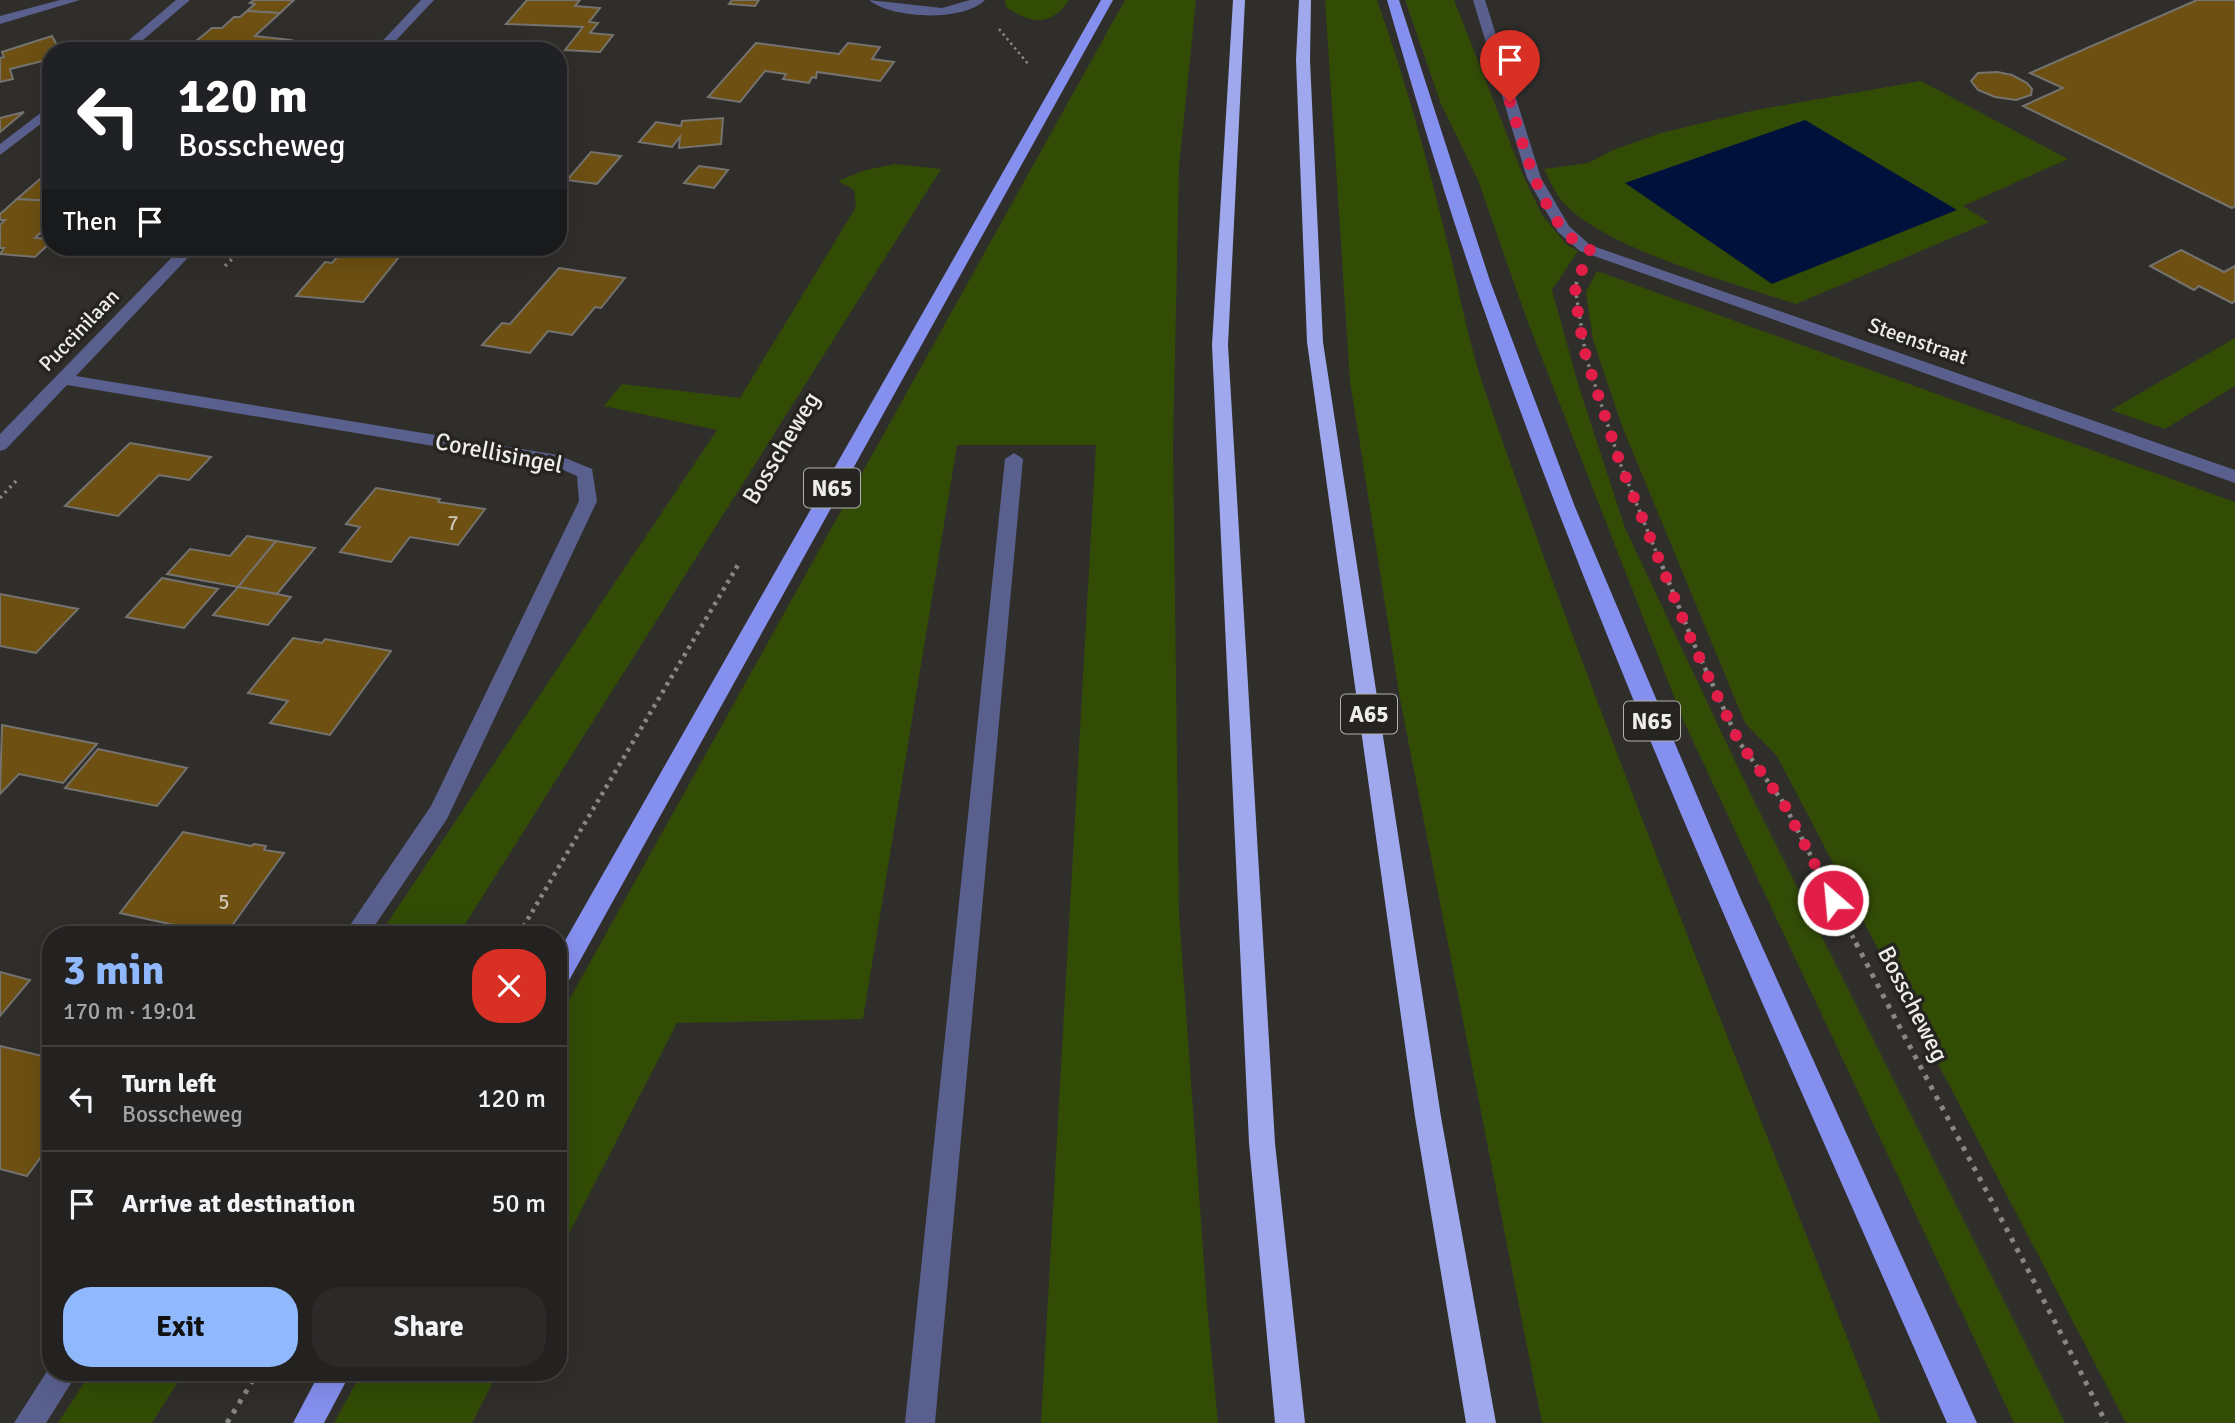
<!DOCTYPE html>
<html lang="en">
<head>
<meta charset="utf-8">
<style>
	body { margin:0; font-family:Signika,sans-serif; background:#2c2a29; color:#f1f3f6; height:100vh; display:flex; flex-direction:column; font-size:26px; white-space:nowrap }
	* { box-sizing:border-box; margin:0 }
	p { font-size:23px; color:#a3a4a5 }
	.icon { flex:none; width:38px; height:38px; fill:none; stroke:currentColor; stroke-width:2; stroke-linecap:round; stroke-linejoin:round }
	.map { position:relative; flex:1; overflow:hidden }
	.details { position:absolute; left:42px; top:926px; width:525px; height:455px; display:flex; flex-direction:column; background:#242220; border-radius:28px; box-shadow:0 7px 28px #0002,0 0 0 2px #413f3e }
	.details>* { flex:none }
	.hud { position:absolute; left:42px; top:42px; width:525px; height:214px; border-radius:28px; box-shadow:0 7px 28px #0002,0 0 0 2px #413f3e; background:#202124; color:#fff; overflow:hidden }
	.pin { position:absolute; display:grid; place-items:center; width:60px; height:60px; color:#fff; margin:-72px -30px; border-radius:50% 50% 50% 0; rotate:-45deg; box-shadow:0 0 7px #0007 }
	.pin .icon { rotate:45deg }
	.me { position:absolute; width:77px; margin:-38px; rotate:333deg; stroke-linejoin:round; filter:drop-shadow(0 0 5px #0008) }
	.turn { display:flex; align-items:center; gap:24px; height:147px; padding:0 21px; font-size:32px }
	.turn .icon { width:91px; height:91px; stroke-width:2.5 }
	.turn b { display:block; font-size:49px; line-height:60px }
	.then { display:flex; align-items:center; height:66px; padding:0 21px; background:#0003; gap:14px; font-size:26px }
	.round { display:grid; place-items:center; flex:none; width:74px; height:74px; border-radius:28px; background:#2c2a29 }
	.overview { display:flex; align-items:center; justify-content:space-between; height:119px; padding:0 21px }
	h1 { font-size:42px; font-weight:800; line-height:52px; color:#8fb8fd }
	.cta { display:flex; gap:14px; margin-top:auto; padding:14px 21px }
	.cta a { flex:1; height:80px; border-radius:28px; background:#8fb8fd; color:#111; font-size:28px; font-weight:800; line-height:80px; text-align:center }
	.cta a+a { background:#2c2a29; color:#f1f3f6 }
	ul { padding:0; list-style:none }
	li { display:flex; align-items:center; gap:21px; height:105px; padding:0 21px; border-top:2px solid #413f3e }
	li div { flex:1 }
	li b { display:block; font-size:26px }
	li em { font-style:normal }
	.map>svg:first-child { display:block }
</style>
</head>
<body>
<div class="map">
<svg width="2235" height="1423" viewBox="0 0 2235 1423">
	<rect width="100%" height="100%" fill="#302e2b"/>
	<g fill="#324c06">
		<path d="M1005 0H1069C1051 27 1031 24 1006 7Z"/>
		<path d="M1125 0H1196L1179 167 1173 447 1179 914 1207 1306 1218 1423H1041L1096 445H957L863 1019 677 1023 558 1255V1020Z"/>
		<path d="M1325 0H1377C1404 76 1426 154 1445 233 1458 284 1467 338 1484 388 1604 737 1745 1079 1881 1423H1542L1400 699 1350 381Z"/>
		<path d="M1405 0H1454L1522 173 1542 215 1567 245 1578 251 1552 290 1578 384 1625 528 1752 797 2065 1423H2014L1684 722 1527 320 1478 180 1441 104Z"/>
		<path d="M1921 81 2068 159 1963 206 1989 222 1796 304C1737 284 1595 247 1559 197 1553 189 1549 178 1544 169L1588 163 1613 150 1661 133 1756 110Z"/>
		<path d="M895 164 941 169 459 934H380L717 430 604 406 622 384 740 398 856 207 854 190 838 181 866 170Z"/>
		<path d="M1597 271 2235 502V1423H2126L1777 756 1745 723 1622 426 1593 340 1586 292Z"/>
		<path d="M2235 338V386L2165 429 2111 410Z"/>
		<path d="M91 1372H184L152 1423H58Z"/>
		<path d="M362 1372H498L472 1423H334Z"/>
	</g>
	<path fill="#00123b" d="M1805 120 1957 210 1772 284 1625 183Z"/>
	<g fill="#6d5012" stroke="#75736f" stroke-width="2">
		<path d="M254 0H294L280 13 247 11 255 4 250 3Z"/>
		<path d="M527 0H580L575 6 600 8 589 22 598 23 590 33 613 35 600 52 565 50 583 27 506 24Z"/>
		<path d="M732 0H759L755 6 729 4Z"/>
		<path d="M2197 0H2235V206L2232 208 2023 106 2063 88 2030 73Z"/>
		<path d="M247 11 280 13 255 36 291 40 282 48 195 42 212 28H222L234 17H240Z"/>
		<path d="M52 36 58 47 75 42 80 51H51V59L10 69 13 79 0 82V58L4 57 2 52Z"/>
		<path d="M195 42 214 44 270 48 267 51H185Z"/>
		<path d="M756 43 839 54 848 43 880 47 872 59 894 62 880 81 817 72 816 78 812 77 809 83 783 79 786 74 765 71 740 102 708 97Z"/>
		<path d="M1997 72 2012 75 2027 83 2032 89 2031 95 2016 100 1995 97 1978 90 1971 81 1978 73Z"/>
		<path d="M24 112 0 132V118Z"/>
		<path d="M723 118 721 144 679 148 680 137 672 147 639 142 656 122 681 126 682 121Z"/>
		<path d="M591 152 621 156 597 184 567 180Z"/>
		<path d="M699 166 728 170 714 188 684 183Z"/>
		<path d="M40 179 51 180V201L17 199Z"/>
		<path d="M17 199 51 201V223L35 238 51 239V242L35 257 0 254 4 248H0V225L5 220H0V214Z"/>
		<path d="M346 247H407L363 302 296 296 325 262 332 263Z"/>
		<path d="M2181 250 2224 272 2235 266V301L2232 303 2199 286 2194 290 2150 266Z"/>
		<path d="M559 268 625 278 601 308 595 307 572 335 548 331 530 353 482 345 502 323 510 324Z"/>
		<path d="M130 443 211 457 189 480 159 475 118 516 65 506Z"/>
		<path d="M376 488 440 499 438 502 485 509 458 545 410 537 391 562 340 552 360 527 346 524Z"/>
		<path d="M247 536 276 541 238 587 167 574 190 549 230 556Z"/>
		<path d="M276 541 315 548 277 594 238 587Z"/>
		<path d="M162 578 218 589 184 628 126 617Z"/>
		<path d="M238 587 277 594 291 597 268 625 213 615Z"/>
		<path d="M0 594 78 609 36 653 0 646Z"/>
		<path d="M293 638 322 643 325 639 391 651 330 735 270 723 288 701 248 693Z"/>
		<path d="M2 725 97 744 63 783 19 774 0 794Z"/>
		<path d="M98 749 187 768 157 806 65 788Z"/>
		<path d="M183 832 251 846 254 844 266 846 264 850 284 853 226 934H167L174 925 120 913Z"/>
		<path d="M0 972 30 980 0 1016Z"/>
		<path d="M0 1046 51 1058V1143L27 1176 0 1169Z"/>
	</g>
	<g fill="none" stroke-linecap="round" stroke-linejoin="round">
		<g stroke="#898785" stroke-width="2.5" stroke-dasharray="2.5 3.5" stroke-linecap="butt">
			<path d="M999 29 1029 65"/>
			<path d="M241 250 244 247"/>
		</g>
		<g stroke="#898785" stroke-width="3.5" stroke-dasharray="2.5 4.5" stroke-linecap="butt">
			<path d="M225 266 243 248"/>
			<path d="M1577 282 1575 287 1586 357 1620 463 1659 559"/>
			<path d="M0 498 16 481"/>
		</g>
		<g stroke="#898785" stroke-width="4.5" stroke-dasharray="3.5 5" stroke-linecap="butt">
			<path d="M1659 558 1694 644 1739 742 1783 802 1857 945"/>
			<path d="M519 934 738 565"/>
		</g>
		<g stroke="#898785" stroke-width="5" stroke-dasharray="4.5 7" stroke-linecap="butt">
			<path d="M1856 943C1938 1103 2026 1261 2106 1423"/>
			<path d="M227 1423 258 1372"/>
		</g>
		<g fill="#5a608e" fill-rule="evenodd">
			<path d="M60 0H80L0 24V16Z"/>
			<path d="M176 0H190L130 51H116Z"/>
			<path d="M421 0H434L386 51H373Z"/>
			<path d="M869 0 942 8 970 0H985C963 22 892 19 869 0Z"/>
			<path d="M1473 0H1485L1541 178 1569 226 1590 245 2235 470V483L1580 251 1558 232 1527 178Z"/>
			<path d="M51 105V116L0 155V144Z"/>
			<path d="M182 247H198L76 376 558 455 592 469 597 501 447 819 369 934H344L431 806 579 501 577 476 554 466 67 385 6 449 0 451V434Z"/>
			<path d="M1014 453 1023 459 935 1423H905L1005 459Z"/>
			<path d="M51 1365V1372H78L46 1423H14Z"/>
		</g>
		<g fill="#858fee" fill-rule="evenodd">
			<path d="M1101 0H1113L567 984 558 987V953Z"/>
			<path d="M1387 0H1399L1490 281 1575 507 1742 902 1977 1423H1947C1789 1061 1623 702 1491 330 1452 221 1419 111 1387 0Z"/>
			<path d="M320 1372H351L324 1423H293Z"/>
		</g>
		<g fill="#9fa8ec" fill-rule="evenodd">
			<path d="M1233 0H1245L1228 345 1275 1143 1305 1423H1275L1249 1143 1212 345Z"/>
			<path d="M1299 0H1311L1310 60 1323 342 1441 1117 1496 1423H1466L1415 1117 1307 342 1296 60Z"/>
		</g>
	</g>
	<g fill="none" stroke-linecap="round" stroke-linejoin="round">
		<path stroke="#e11d48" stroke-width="12" stroke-dasharray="0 21.6" d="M1510 102C1524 146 1543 230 1590 250L1575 287 1579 322 1586 357 1620 463 1693 644 1739 742 1783 802 1833 900"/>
	</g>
	<g text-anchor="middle" stroke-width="7" stroke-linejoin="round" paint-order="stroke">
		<g font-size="21" fill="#eeedeb" stroke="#262421">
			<text transform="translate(79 330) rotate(-46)" y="7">Puccinilaan</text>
			<text transform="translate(1918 341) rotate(19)" y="7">Steenstraat</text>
		</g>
		<g font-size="21" fill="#cec6b5">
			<text x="453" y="530">7</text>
			<text x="224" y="909">5</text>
		</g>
		<g fill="#262421" stroke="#b2b1ae" stroke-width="2">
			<rect x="804" y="468.5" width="56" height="39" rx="5"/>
			<rect x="1341" y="694.5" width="56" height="39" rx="5"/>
			<rect x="1624" y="701.5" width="56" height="39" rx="5"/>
		</g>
		<g font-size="23" font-weight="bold" fill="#eeedeb">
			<text x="832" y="496">N65</text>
			<text x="1369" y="722">A65</text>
			<text x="1652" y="729">N65</text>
		</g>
		<g font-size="24" fill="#eeedeb" stroke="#262421">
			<text transform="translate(781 448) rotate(-59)" y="8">Bosscheweg</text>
			<text transform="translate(499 453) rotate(11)" y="8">Corellisingel</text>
			<text transform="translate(1913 1004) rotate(63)" y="8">Bosscheweg</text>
		</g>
	</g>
</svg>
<div class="pin" style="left:1510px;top:102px;background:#d93025"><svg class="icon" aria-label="arrive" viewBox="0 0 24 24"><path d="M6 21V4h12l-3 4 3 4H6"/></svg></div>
<svg class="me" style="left:1833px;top:900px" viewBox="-20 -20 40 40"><circle r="17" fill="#e11d48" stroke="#fff" stroke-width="3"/><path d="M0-11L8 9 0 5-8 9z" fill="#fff"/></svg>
<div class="hud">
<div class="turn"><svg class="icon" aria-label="left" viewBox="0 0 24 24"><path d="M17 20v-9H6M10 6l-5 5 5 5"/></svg><div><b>120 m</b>Bosscheweg</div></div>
<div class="then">Then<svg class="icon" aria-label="arrive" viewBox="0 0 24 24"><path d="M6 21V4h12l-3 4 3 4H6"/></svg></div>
</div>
<section class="details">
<div class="overview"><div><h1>3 min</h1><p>170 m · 19:01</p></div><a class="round" style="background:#d93025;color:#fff"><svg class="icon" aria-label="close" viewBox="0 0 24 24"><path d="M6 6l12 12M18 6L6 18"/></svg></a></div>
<ul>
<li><svg class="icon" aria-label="left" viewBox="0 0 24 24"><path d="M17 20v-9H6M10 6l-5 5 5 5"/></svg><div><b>Turn left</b><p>Bosscheweg</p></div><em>120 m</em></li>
<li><svg class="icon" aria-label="arrive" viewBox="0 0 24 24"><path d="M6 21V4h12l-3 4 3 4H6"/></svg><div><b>Arrive at destination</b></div><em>50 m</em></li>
</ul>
<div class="cta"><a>Exit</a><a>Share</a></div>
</section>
</div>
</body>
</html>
